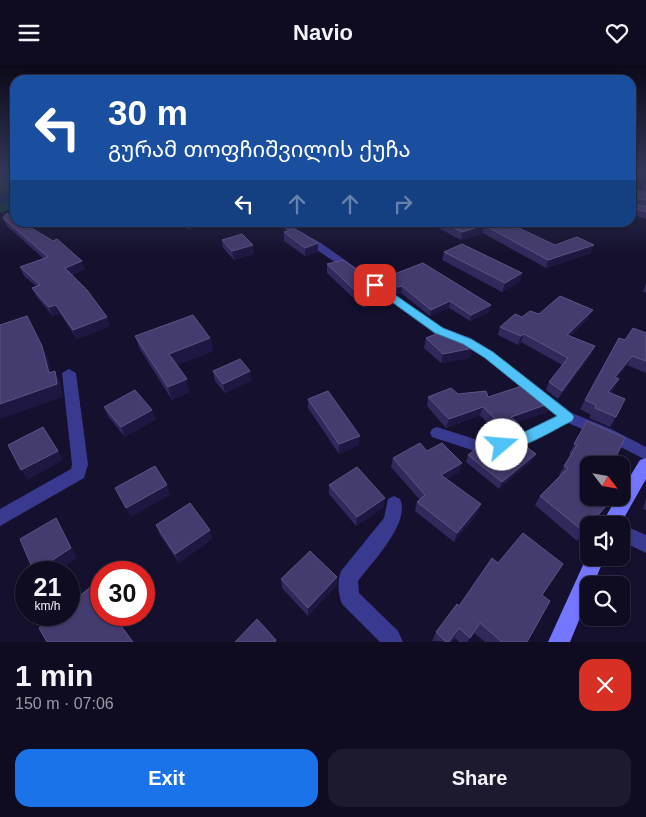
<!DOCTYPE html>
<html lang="en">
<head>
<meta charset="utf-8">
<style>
	body { margin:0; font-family:Arial,"Noto Sans Georgian",sans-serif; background:#1d1a2f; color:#f1f3f6; height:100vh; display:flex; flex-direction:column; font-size:19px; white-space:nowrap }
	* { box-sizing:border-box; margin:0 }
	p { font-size:16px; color:#9b9ba5 }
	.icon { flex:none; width:28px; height:28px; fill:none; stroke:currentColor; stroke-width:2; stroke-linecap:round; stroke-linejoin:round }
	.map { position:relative; height:577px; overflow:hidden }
	.panel { display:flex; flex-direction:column; background:#0f0c22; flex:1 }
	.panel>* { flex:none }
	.guide { position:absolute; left:10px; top:10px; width:626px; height:152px; border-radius:15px; box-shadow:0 1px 4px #0004,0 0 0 1px #2f2c40; background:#1a4fa0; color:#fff; overflow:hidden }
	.needle { width:32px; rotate:121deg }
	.fabs { position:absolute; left:580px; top:391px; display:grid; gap:10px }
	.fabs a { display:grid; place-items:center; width:50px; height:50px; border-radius:10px; background:#0f0c22; box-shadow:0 1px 4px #0004,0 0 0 1px #2f2c40; font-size:25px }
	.speed { position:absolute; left:15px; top:496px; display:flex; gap:10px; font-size:25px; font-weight:700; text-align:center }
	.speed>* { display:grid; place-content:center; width:65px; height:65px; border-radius:50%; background:#0f0c22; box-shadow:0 1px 4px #0004,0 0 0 1px #2f2c40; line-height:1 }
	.speed small { font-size:12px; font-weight:400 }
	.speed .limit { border:8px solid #d22; background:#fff; color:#111 }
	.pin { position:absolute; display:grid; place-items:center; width:42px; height:42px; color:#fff; margin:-21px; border-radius:10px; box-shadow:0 2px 8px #0006 }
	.me { position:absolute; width:55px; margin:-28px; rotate:72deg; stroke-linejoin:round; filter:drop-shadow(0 0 4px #0008) }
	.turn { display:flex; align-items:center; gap:18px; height:105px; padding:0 15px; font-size:22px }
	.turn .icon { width:65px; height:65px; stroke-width:2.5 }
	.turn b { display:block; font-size:35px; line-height:42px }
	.lanes { display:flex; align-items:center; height:48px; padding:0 15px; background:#0003; justify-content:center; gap:25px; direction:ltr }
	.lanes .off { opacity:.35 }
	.round { display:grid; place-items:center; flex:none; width:52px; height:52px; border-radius:15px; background:#1d1a2f }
	.overview { display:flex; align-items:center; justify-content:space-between; height:85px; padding:0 15px }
	h1 { font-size:30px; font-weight:800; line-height:38px }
	.cta { display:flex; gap:10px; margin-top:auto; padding:10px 15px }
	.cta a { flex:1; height:58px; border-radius:15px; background:#1a73e8; color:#fff; font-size:20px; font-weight:800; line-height:58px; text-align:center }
	.cta a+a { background:#1d1a2f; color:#f1f3f6 }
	header { display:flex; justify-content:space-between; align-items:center; height:65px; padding:0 15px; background:#0f0c22; font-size:22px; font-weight:800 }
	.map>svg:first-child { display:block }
</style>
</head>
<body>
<header><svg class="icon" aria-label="menu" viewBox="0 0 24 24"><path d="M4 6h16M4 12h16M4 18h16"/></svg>Navio<svg class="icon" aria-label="heart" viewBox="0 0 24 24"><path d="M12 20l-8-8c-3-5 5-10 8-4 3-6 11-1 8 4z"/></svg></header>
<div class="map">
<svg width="646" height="577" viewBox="0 0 646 577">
	<rect width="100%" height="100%" fill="#14102e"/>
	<path fill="#133835" d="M0 108H15V143L0 148Z"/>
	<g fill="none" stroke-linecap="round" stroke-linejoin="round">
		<path fill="#0a2853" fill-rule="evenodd" d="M15 126V136L0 140V130Z"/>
		<g fill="#39398f" fill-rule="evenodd">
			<path d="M276 158H285L321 178 359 205 358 207H350Z"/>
			<path d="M372 215 443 263 471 273 493 287 572 348 611 364 646 382V395L601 372 568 358 522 381 487 390 432 372 430 368 432 364 437 362 487 378 514 372 556 351 485 293 463 279 435 269 368 220 367 218Z"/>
			<path d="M69 304 76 308 88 399 84 413 0 461V444L71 404 72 399 62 308Z"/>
			<path d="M394 431 400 434C411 458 372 497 358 516L359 528 398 566 403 577H380L342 539C338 529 337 517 341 506L384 453 388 434Z"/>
			<path d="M621 459 646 470V488L621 476V460H618Z"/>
		</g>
		<g fill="#7476ff" fill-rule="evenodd">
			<path d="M646 393V414L620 460H601L617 432H621V426L640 395Z"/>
			<path d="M589 487V492H605L593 520H589V531L570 577H548Z"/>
		</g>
	</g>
	<g fill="#31295c">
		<path d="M644 119H646V128L642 125Z"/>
		<path d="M631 122 646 135V147L631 142Z"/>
		<path d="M631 142 646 147V154L631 149Z"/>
		<path d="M3 153 85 204 72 210 110 261 77 274 60 248 53 251 36 231 32 223 36 221 24 211 20 202 44 194 7 161Z"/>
		<path d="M177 158H205V159L190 165Z"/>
		<path d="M429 158H508L555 180 591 188 546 203 483 168 461 175Z"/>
		<path d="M284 167 318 187 305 191 284 176Z"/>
		<path d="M222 175 254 189 234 195 223 183Z"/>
		<path d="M444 187 520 217 502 227 442 195Z"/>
		<path d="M327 199 384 234 364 243 327 208Z"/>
		<path d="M384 213 490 247 470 256 449 243 430 251 401 228 397 229 384 219Z"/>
		<path d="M646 218V227H643Z"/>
		<path d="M539 249 589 253 570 271 595 281 591 290 558 334 546 325 549 317 562 300 521 277 518 280 498 270 500 262 522 252Z"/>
		<path d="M646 268V308L627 300 617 313 619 314 614 324 611 328 616 352 610 362 589 353 591 350 580 344 585 335 625 275Z"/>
		<path d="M135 271 210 273 213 286 177 300 190 327 172 335 140 284Z"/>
		<path d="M426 273 473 283 470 293 441 298 424 283Z"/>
		<path d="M213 306 252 315 225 328 215 316Z"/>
		<path d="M458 329 488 332 547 347 517 357 516 369 501 373 480 350 446 363 427 341 428 332Z"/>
		<path d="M308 334 359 380 339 389 308 343Z"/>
		<path d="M104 342 156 354 125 372 108 351Z"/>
		<path d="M587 356 612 400 602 447 591 460H589V463L577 476 535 440 540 431 560 411 559 410 571 390 569 389Z"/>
		<path d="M427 386 459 407 447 414 478 448 454 477 415 446 417 437 420 435 391 402 393 393Z"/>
		<path d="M494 389 532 396 499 424 466 397 468 390Z"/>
		<path d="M329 420 384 442 356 461 329 429Z"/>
		<path d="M646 433V445L643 444Z"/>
		<path d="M156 460 210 465 212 474 179 498 160 470Z"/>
		<path d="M337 512V520L308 551 282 523 281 514Z"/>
		<path d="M542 530 527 577H485L474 568 468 577H459L455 573 452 577 432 576 436 567 459 541Z"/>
	</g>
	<g fill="#1e1742">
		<path d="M189 158H205V159L190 165Z"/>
		<path d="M372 158H379L372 160Z"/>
		<path d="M484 160 483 168 461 175 462 167Z"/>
		<path d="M318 178V187L305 191V183Z"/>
		<path d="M253 180 254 189 234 195 232 186Z"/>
		<path d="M594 180 591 188 546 203 548 195Z"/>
		<path d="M82 196 85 204 68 211 65 203Z"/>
		<path d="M522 208 520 217 502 227 505 218Z"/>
		<path d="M402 221 401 228 397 229 398 222Z"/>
		<path d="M385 225 384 234 364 243V234Z"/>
		<path d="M450 236 449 243 430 251 431 245Z"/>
		<path d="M56 240 60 248 53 251 49 242Z"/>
		<path d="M491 240 490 247 470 256 471 250Z"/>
		<path d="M593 245 589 253 563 278 567 270Z"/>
		<path d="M107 252 110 261 77 274 73 265Z"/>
		<path d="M524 269 521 277 518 280 521 271Z"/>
		<path d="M210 273 213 286 172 302 169 289Z"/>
		<path d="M42 281 48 293 55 320 49 308Z"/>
		<path d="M595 281 591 290 558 334 562 326Z"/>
		<path d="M473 283 470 293 441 298 443 289Z"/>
		<path d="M632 291 627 300 610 322 615 312Z"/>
		<path d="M55 306 61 318 63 332 0 354V339Z"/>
		<path d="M250 306 252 315 225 328 223 319Z"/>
		<path d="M187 314 190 327 172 335 168 322Z"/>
		<path d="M619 314 614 324 603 336 608 327Z"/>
		<path d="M551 338 547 347 508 361 511 352Z"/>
		<path d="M483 342 480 350 446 363 449 354Z"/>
		<path d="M152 345 156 354 125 372 121 362Z"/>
		<path d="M520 360 516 369 501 373 505 364Z"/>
		<path d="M360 371 359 380 339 389V379Z"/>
		<path d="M58 386 63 395 28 415 21 405Z"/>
		<path d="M536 389 532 396 499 424 502 417Z"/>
		<path d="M462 398 459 407 439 419 441 410Z"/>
		<path d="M167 420 170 430 131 452 126 443Z"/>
		<path d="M385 433 384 442 356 461 357 452Z"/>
		<path d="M609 438 602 447 591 460H589Z"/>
		<path d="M481 439 478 448 454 477 457 468Z"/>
		<path d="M56 453 62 463 77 493 54 508H35L34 507Z"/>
		<path d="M589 460V463L577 476 583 466Z"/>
		<path d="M210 465 212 474 179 498 175 489Z"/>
		<path d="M337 512V520L308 551V543Z"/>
		<path d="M480 558 474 568 468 577H467Z"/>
		<path d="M459 563 452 577H449Z"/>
	</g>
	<g fill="#443c6e" stroke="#5c5584">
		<path d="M631 122H632L646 128V135L634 133 632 140 646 141V147L631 142Z"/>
		<path d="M7 148 15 153V158H23L53 176 57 174 82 196 65 203 87 225 107 252 73 265 56 240 49 242 32 223 40 220 20 202 48 192 3 153Z"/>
		<path d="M444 158H508L555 180 577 172 594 180 548 195 484 160 462 167Z"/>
		<path d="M295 164 318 178 305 183 284 167Z"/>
		<path d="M242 169 253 180 232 186 222 175Z"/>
		<path d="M462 179 522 208 505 218 444 187Z"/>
		<path d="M343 195 385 225 364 234 327 199Z"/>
		<path d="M423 198 491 240 471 250 450 236 431 245 402 221 398 222 384 213Z"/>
		<path d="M560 231 593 245 567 270 595 281 562 326 549 317 568 293 524 269 521 271 500 262 515 249 522 252 530 246 539 249Z"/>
		<path d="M193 250 210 273 169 289 187 314 168 322 135 271Z"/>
		<path d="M27 251 42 281 49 308 55 306 57 319 0 339V260Z"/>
		<path d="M633 263 646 268V296L632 291 615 312 619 314 608 327 625 334 616 352 595 343 596 340 585 335 619 273 625 275Z"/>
		<path d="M446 265 456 268 473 283 443 289 426 273Z"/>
		<path d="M240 294 250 306 223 319 213 306Z"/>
		<path d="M528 319 551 338 511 352 520 360 505 364 483 342 449 354 428 332 451 323 458 329 486 326 488 332Z"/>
		<path d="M135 325 152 345 121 362 104 342Z"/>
		<path d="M328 326 360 371 339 379 308 334Z"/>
		<path d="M587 356 625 373 612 400H589V432H611L609 438 583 466 540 431 568 403 564 401 577 380 574 379Z"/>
		<path d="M43 362 58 386 21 405 8 380Z"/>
		<path d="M520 377 536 389 502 417 468 390 479 381 494 389 503 381Z"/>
		<path d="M420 378 427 386 442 378 462 398 441 410 481 439 457 468 417 437 425 430 393 393Z"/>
		<path d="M155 401 167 420 126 443 115 423Z"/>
		<path d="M357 402 385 433 357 452 329 420Z"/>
		<path d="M190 438 210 465 175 489 156 460Z"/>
		<path d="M56 453 71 483 34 507 20 474Z"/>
		<path d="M523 468 563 499 542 530 550 536 527 577H500L501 576 480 558 470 573 459 563 449 577H446L436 567 457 539 459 541 492 493 498 498Z"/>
		<path d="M310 486 337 512 308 543 281 514Z"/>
		<path d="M92 521 101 533V550H113L133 577H47L39 563 55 550H69V539Z"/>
		<path d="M257 554 276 575 275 577H235Z"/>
	</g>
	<linearGradient id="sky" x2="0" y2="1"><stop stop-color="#0b0919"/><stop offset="0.57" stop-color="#343757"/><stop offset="1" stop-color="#343757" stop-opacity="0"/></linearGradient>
	<rect width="646" height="189" fill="url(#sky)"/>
	<path fill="#4fc3f7" stroke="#337fa1" d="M371 218H378L443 263 471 274 493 287 572 349 574 352 572 356C555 364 515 390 497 384L495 380 497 377 514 372 557 351 485 293 463 279 435 268 371 222Z"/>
</svg>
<div class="fabs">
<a><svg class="needle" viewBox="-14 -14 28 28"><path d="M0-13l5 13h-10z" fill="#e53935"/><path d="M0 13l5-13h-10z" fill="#9b9ba5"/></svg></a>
<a><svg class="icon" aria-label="sound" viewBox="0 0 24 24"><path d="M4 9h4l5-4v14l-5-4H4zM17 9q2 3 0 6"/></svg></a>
<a><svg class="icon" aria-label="search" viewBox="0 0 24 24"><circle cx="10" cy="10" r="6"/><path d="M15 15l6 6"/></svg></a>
</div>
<div class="speed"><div>21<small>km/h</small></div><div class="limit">30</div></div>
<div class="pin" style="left:375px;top:220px;background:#d93025"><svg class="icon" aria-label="arrive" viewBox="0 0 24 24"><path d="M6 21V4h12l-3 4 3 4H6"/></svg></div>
<svg class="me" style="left:502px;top:380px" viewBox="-20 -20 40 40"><circle r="19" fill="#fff"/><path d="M0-13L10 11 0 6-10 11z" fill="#4fc3f7"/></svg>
<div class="guide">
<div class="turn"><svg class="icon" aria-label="left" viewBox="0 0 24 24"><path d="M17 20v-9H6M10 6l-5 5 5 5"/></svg><div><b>30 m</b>გურამ თოფჩიშვილის ქუჩა</div></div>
<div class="lanes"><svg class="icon" aria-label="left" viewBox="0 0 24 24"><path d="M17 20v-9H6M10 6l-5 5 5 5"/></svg><svg class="icon off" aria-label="ahead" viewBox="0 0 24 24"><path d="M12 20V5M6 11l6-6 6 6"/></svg><svg class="icon off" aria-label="ahead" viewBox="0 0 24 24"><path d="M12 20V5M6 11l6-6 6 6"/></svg><svg class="icon off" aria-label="right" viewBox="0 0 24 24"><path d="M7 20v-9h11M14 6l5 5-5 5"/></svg></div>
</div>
</div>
<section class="panel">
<div class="overview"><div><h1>1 min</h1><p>150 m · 07:06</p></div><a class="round" style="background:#d93025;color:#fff"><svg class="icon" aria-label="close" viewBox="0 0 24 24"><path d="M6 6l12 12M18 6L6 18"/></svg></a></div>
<div class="cta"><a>Exit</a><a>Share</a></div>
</section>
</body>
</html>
